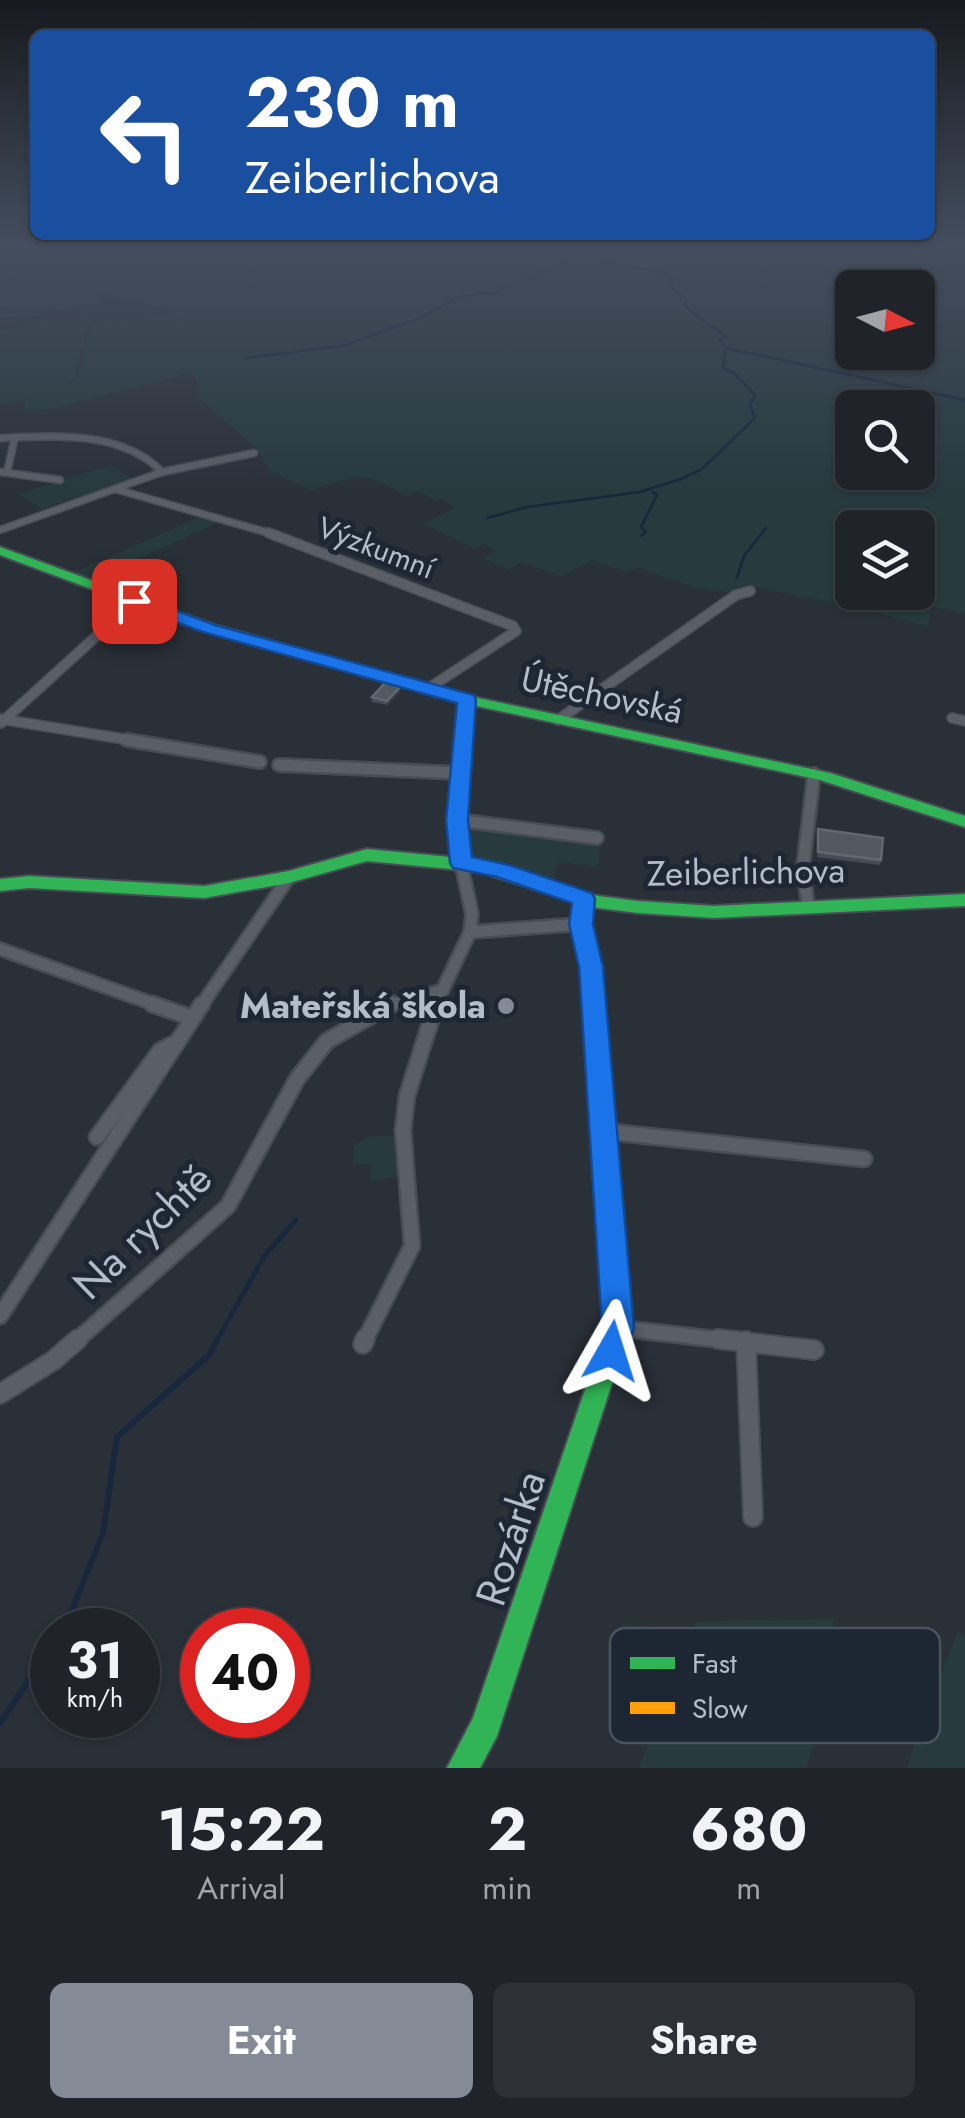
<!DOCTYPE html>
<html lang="en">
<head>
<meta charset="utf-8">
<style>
	body { margin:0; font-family:Jost,sans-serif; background:#2d3036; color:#f1f3f6; height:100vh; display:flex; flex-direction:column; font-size:38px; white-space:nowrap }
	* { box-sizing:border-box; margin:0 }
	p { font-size:32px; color:#a2a4a8 }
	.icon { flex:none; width:55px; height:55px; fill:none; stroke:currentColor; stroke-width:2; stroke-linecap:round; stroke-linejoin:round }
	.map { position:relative; height:1768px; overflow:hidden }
	.details { display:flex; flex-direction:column; background:#20242a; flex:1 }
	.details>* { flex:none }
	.banner { position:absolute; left:30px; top:30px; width:905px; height:210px; border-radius:15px; box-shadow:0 2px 8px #0004,0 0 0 2px #3d4147; background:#1a4fa0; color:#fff; overflow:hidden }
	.needle { width:65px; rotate:96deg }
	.controls { position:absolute; left:835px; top:270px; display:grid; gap:20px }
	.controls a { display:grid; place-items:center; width:100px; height:100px; border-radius:15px; background:#20242a; box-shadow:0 2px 8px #0004,0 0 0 2px #3d4147; font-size:50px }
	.speed { position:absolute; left:30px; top:1608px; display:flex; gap:20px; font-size:50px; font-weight:700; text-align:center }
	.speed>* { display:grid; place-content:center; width:130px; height:130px; border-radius:50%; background:#20242a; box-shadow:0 2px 8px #0004,0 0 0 2px #3d4147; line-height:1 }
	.speed small { font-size:25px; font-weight:400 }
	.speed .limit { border:15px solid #d22; background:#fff; color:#111 }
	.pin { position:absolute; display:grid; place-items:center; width:85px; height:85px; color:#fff; margin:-42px; border-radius:20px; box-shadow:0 5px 15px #0006 }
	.me { position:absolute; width:110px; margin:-55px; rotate:6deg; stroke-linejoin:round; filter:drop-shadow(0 0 8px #0008) }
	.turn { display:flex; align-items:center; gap:35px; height:210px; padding:0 50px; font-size:45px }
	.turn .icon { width:130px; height:130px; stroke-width:2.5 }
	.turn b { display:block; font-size:70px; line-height:85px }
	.eta { display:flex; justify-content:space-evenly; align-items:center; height:170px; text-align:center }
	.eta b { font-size:60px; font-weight:700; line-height:70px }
	.primary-button { display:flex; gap:20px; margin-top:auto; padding:20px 50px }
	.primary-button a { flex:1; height:115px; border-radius:15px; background:#848b96; color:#fff; font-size:40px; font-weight:700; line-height:115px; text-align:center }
	.primary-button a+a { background:#2d3036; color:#f1f3f6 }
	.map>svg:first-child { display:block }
</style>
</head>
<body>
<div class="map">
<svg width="965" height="1768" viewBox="0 0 965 1768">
	<rect width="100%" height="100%" fill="#2a3038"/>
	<g fill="#273a3e" fill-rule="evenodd">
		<path d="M0 244H965V613L932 607 927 626 866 609 743 585 731 593 693 587 639 568 624 571 593 560 561 576 520 562 509 570 483 558 496 551 484 544 474 548 423 524 455 508 441 499 437 501 419 492 406 496C367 472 354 473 312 491L270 471 255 447 200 399 194 372 53 408 23 411 26 399 0 404V330L71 318 90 319 74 377 68 387 76 380 92 325 166 315 192 327 162 308 80 289 97 293 102 303 0 320V313L8 311 6 306 0 307V275L27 283 0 272ZM852 288H918V352H852ZM852 408H918V472H852ZM852 528H918V592H852Z"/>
		<path d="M110 465 133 479 41 509 19 494Z"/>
		<path d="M200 517 219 522 94 579 73 573Z"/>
		<path d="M469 827 601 845 598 867 559 862 553 879 470 855Z"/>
		<path d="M388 1135 397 1136 401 1177 370 1180 371 1163 354 1164V1146L367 1137Z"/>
		<path d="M834 1619 821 1725 806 1768H639L673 1679 618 1669 622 1625 678 1628 689 1633 696 1622Z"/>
		<path d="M958 1631 965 1636V1768H907L924 1715Z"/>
	</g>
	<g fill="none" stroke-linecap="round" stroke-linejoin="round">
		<g stroke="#19273c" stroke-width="2.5">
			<path d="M511 244 655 271 674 280 671 288 687 299 685 305 689 310 726 337 719 340 726 348 965 400"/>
			<path d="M247 358 342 346 418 319 461 296 496 292 567 262 563 258"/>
			<path d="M487 518 527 507 640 492 681 479 702 469 755 418 750 405 755 395 734 373 723 368 726 348"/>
			<path d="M641 536 646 532 641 527 657 495 653 492"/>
			<path d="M737 578 744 556 766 528"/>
		</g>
		<path stroke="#19273c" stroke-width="5" d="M216 1342 265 1255 296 1220"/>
		<g stroke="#19273c" stroke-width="6">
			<path d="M64 1630 103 1533 117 1437 209 1355 218 1339"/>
			<path d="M0 1723 52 1646"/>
		</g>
		<defs>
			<g id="street-far4">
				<path d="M0 438C55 436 121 430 162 472"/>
				<path d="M0 472 60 480"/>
				<path d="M7 472 15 437"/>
				<path d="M115 489 276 535"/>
				<path d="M0 530 162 472 254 453"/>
			</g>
			<g id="street-far3">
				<path d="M269 533 513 626 516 631 429 688"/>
				<path d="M952 718 965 721"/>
				<path d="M0 719 142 742"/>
				<path d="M558 720 736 595 750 591"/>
				<path d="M1 723 135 601"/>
			</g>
			<g id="street-far2">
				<path d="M127 740 260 762"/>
				<path d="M279 765 460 773"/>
				<path d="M457 820 597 838"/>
				<path d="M808 906 803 867 814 774"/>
				<path d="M470 932 581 924"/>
				<path d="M0 949 159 1006"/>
				<path d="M201 1006 289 877"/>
				<path d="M388 1006 440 991"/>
				<path d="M435 1006 470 932 472 914 461 863"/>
			</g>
			<g id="street-far1">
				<path d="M152 1004 192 1018"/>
				<path d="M601 1131 864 1159"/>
				<path d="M97 1137 160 1051 177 1042"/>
				<path d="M0 1316 202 1004"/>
				<path d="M618 1328 740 1342"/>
				<path d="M75 1342 228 1206 297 1079 327 1041 392 1004"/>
				<path d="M364 1342 412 1246 403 1130 407 1096 436 1004"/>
			</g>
			<g id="street">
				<path d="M718 1339 814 1350"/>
				<path d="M746 1341 753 1517"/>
				<path d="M363 1344 365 1339"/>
				<path d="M0 1394 54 1360 78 1339"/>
			</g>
			<g id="fast">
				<path d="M0 547 214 625 469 696 830 773 965 816V827L820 780 467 704 204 631 0 555Z"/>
				<path d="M367 849 482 860 591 895 638 901 714 906 965 894V906L714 918 638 913 590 907 481 872 367 861 289 883 204 898 29 888 0 891V879L29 876 204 886 289 871Z"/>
				<path d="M613 1255 621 1259 625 1266 630 1328 497 1736 480 1768H447L473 1718 606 1328 601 1266 605 1259Z"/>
			</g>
			<g id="slow">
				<path d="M467 696 474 700 465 820 470 863 461 869 452 863 449 820 460 700Z"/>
				<path d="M584 893 593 899 590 924 600 967 625 1266 621 1273 613 1277 605 1273 601 1266 582 967 572 924 575 899Z"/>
			</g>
		</defs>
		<use href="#street-far4" stroke="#484c55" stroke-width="9"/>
		<use href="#street-far3" stroke="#484c55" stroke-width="12"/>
		<use href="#street-far2" stroke="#484c55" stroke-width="16"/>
		<use href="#street-far1" stroke="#484c55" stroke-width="19"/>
		<use href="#street" stroke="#484c55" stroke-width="22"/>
		<use href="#fast" stroke="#484c55" stroke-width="4"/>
		<use href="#slow" stroke="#484c55" stroke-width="4"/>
		<use href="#street-far4" stroke="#5a5e66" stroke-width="6"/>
		<use href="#street-far3" stroke="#5a5e66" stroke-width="9"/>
		<use href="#street-far2" stroke="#5a5e66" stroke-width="11"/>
		<use href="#street-far1" stroke="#5a5e66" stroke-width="14"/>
		<use href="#street" stroke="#5a5e66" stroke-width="18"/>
		<use href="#fast" fill="#30b455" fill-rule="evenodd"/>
		<use href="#slow" fill="#ff9f0a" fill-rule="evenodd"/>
	</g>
	<g fill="#474c55">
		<path d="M400 692 388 705 372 702V697Z"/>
		<path d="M818 829 881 860 880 865 817 857Z"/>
	</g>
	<path fill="#373c44" d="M400 687V692L388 705 387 701Z"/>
	<g fill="#535861" stroke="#626872" stroke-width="2.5">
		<path d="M385 683 400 687 387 701 372 697Z"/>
		<path d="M818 829 883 838 881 860 818 852Z"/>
	</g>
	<linearGradient id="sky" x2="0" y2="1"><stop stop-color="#171a1f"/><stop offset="0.5" stop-color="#444e5e"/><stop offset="1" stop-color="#444e5e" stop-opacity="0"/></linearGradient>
	<rect width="965" height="492" fill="url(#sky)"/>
	<path fill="#1a73e8" stroke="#114b97" stroke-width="2.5" d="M129 597H140L215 625 474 695 476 700 468 820 472 857 509 865 592 893 595 899 593 924 603 967 634 1328 622 1362 611 1366 599 1362 595 1351 602 1328 579 967 569 924 572 903 497 877 453 868 450 863 446 820 457 703 203 632 129 605Z"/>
	<circle fill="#848b96" stroke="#1d2633" stroke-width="4" cx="506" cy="1006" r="10"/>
	<g text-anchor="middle" stroke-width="10" stroke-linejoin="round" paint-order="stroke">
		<g font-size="30" fill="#b4bcc9" stroke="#1d2633">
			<text transform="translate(376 548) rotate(21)" y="10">Výzkumní</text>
		</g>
		<g font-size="35" fill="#b4bcc9" stroke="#1d2633">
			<text transform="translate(602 695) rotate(12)" y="12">Útěchovská</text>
			<text transform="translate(746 872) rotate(-1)" y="12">Zeiberlichova</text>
		</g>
		<g font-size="35" font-weight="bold" fill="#b4bcc9" stroke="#1d2633" text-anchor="end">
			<text x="486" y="1018">Mateřská škola</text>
		</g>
		<g font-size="42" fill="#b4bcc9" stroke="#1d2633">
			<text transform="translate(142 1231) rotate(-44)" y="15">Na rychtě</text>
			<text transform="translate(510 1538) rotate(-72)" y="15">Rozárka</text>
		</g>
	</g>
	<rect x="610" y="1628" width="330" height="115" rx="15" fill="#1d2633" stroke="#4a5360" stroke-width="2.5"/>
	<rect x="630" y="1657" width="45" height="12" fill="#30b455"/>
	<rect x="630" y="1702" width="45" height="12" fill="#ff9f0a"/>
	<g font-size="28" fill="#b4bcc9">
		<text x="692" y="1673">Fast</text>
		<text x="692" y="1718">Slow</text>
	</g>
</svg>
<div class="controls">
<a><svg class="needle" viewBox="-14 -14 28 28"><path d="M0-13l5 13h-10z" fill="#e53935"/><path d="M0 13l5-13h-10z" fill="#a2a4a8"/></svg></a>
<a><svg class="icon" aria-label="search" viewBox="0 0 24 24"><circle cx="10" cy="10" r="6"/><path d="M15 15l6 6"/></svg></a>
<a><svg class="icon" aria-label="layers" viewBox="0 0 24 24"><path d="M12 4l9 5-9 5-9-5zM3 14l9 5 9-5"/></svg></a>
</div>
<div class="speed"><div>31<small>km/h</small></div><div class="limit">40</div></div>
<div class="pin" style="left:134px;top:601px;background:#d93025"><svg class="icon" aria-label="arrive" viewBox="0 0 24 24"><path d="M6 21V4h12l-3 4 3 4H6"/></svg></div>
<svg class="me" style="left:611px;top:1351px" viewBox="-20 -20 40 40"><path d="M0-17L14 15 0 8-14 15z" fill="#1a73e8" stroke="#fff" stroke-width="4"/></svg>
<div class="banner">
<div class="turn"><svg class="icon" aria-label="left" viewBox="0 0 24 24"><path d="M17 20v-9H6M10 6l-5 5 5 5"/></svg><div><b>230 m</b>Zeiberlichova</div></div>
</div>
</div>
<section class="details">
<div class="eta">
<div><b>15:22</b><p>Arrival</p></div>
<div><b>2</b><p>min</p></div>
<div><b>680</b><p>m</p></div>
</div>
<div class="primary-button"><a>Exit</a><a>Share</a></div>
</section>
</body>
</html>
